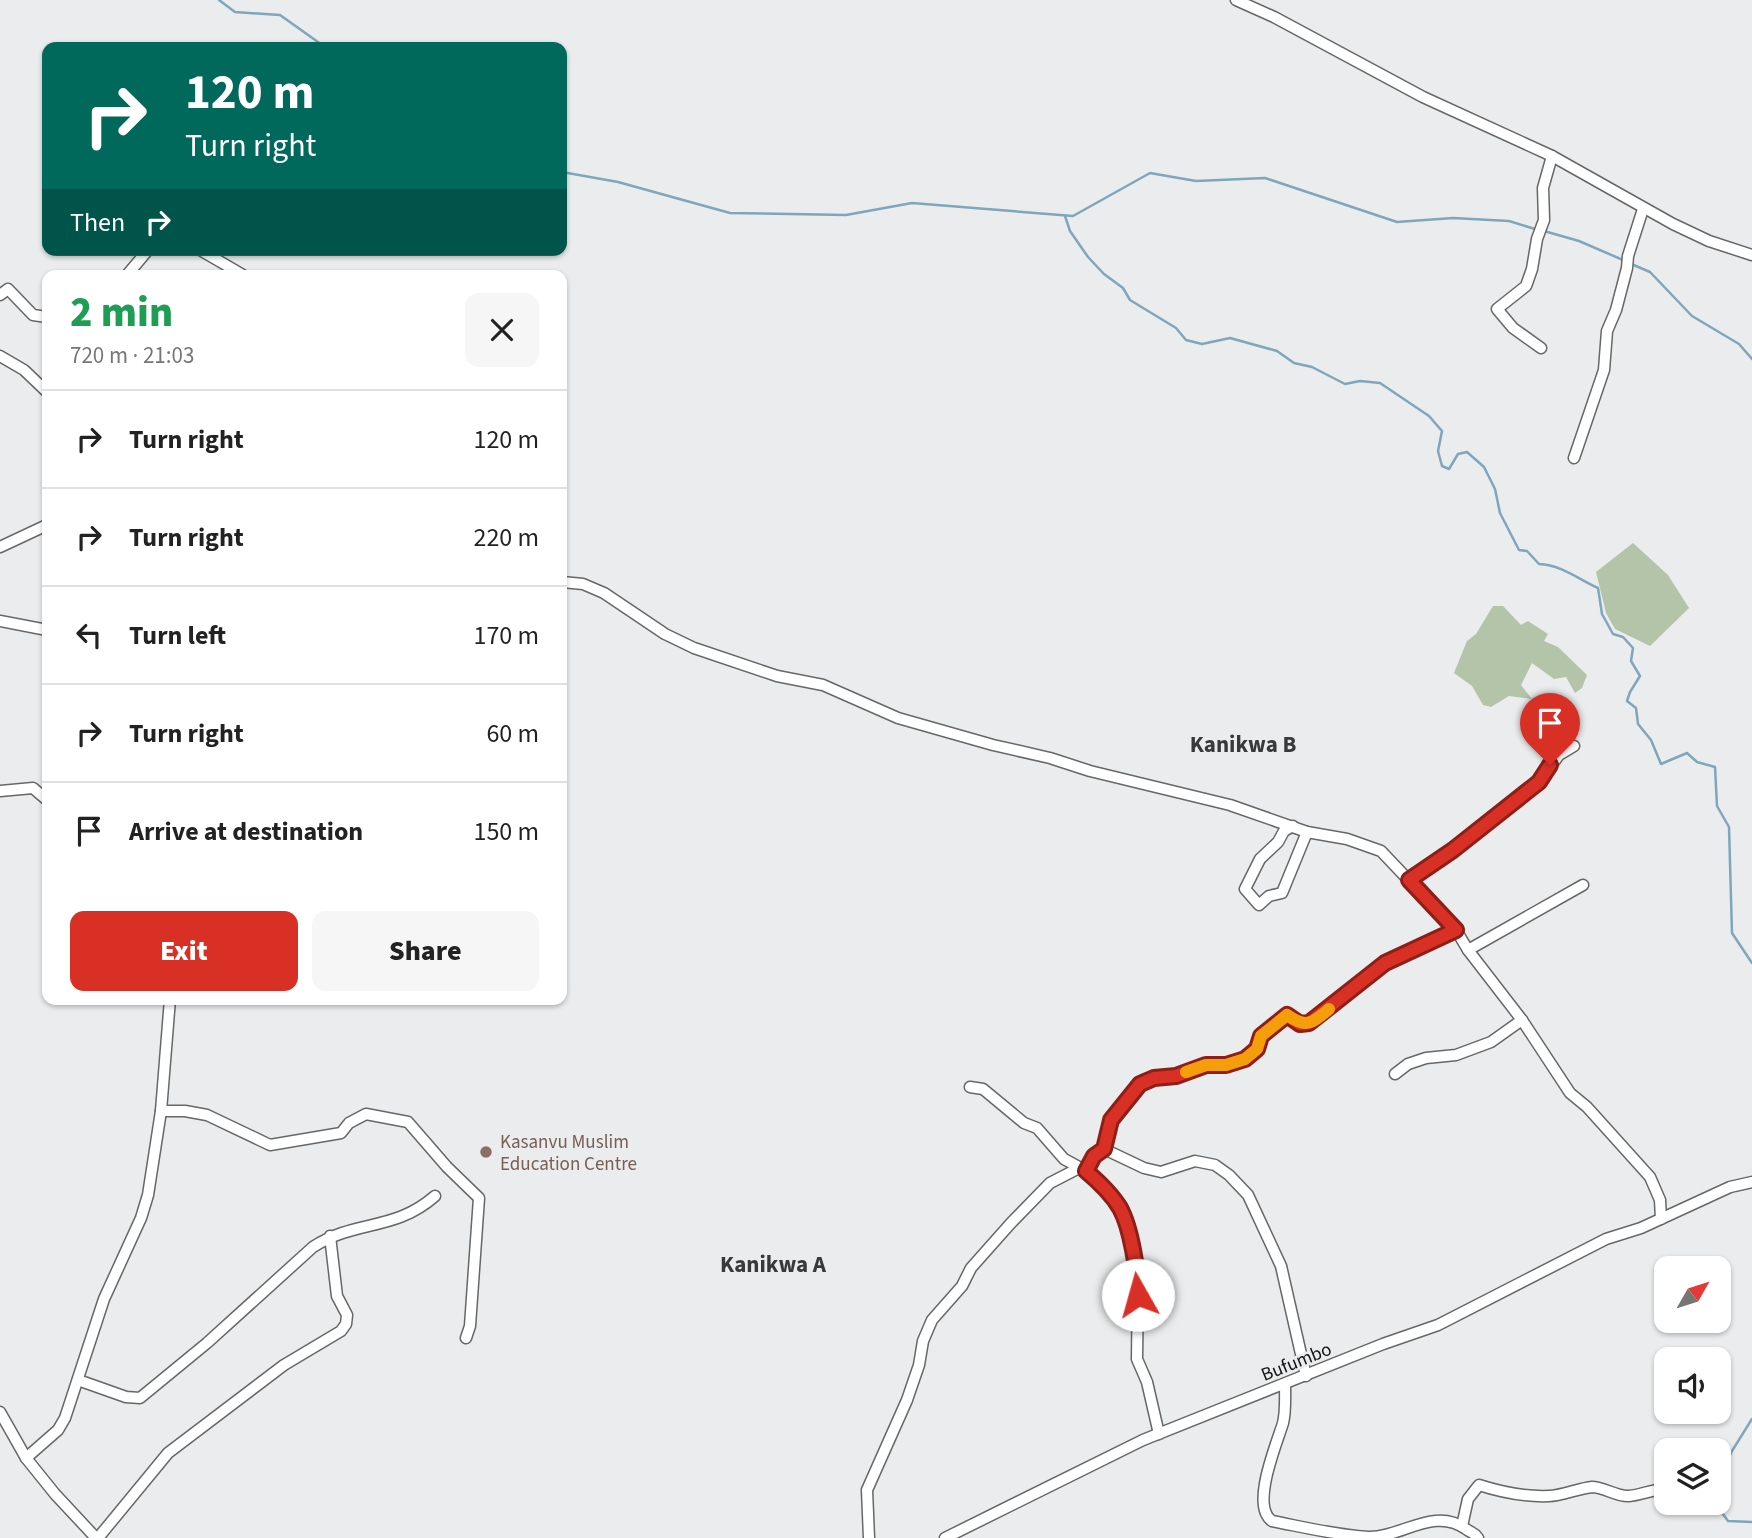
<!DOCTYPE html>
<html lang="en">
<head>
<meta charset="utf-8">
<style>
	body { margin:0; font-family:"Source Sans 3",sans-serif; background:#f6f6f6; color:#222; height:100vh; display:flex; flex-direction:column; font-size:26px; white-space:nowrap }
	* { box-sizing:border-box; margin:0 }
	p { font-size:23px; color:#767676 }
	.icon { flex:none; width:38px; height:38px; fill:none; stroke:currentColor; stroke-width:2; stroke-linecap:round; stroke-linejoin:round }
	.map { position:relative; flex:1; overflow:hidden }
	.panel { position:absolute; left:42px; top:270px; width:525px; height:735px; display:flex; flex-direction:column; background:#fff; border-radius:14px; box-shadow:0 2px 5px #0004 }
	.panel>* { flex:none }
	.hud { position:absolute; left:42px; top:42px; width:525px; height:214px; border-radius:14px; box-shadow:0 2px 5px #0004; background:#00695c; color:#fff; overflow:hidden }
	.needle { width:46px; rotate:51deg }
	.buttons { position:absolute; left:1654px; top:1256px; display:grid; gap:14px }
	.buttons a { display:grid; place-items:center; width:77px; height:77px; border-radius:14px; background:#fff; box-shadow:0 2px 5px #0004; font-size:35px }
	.pin { position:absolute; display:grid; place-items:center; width:60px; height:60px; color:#fff; margin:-72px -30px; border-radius:50% 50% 50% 0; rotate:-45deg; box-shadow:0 0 7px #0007 }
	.pin .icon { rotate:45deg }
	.me { position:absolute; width:77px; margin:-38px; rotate:353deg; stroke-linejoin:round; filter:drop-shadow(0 0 5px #0008) }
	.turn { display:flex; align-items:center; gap:24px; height:147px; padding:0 28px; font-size:32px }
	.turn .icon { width:91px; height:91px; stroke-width:2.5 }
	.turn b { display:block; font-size:49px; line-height:60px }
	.then { display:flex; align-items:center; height:66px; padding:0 28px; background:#0003; gap:14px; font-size:26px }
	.round { display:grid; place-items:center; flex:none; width:74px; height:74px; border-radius:14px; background:#f6f6f6 }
	.head { display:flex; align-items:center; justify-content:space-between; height:119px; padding:0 28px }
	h1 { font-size:42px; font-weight:800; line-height:52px; color:#1e9e55 }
	.cta { display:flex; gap:14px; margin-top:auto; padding:14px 28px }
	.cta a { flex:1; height:80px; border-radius:14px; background:#d93025; color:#fff; font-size:28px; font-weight:800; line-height:80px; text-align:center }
	.cta a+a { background:#f6f6f6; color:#222 }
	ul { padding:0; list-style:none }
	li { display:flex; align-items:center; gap:21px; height:98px; padding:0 28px; border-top:2px solid #e0e0e0 }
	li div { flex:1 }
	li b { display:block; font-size:26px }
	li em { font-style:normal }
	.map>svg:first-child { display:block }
</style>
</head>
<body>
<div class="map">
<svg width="1752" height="1538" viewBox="0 0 1752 1538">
	<rect width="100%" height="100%" fill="#ebeced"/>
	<g fill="#b3c4a9">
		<path d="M1633 543 1668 575 1689 608 1650 646 1615 629 1606 613 1596 572Z"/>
		<path d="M1493 606H1503L1521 625 1528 621 1548 634 1544 641 1558 647 1587 675 1582 688 1575 693 1566 677 1554 679 1532 663 1521 685 1532 699 1509 696 1491 707 1483 705 1472 686 1454 673 1467 641 1476 634Z"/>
	</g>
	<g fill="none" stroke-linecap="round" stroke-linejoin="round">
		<g stroke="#7fa6bd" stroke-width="2.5">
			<path d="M219 0 235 12 280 15 325 47"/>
			<path d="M562 172 618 182 730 213 846 215 912 203 1073 216 1150 173 1196 181 1265 178 1397 222 1453 218 1509 221 1538 230"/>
			<path d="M1065 216 1070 231 1088 257 1104 274 1123 288 1130 300 1176 328 1186 340 1202 344 1230 338 1277 351 1294 363 1312 367 1345 384 1360 381 1380 383 1429 416 1442 431 1438 451 1442 466 1449 469 1458 454 1467 452 1484 467 1495 489 1500 513 1519 550 1527 551 1539 564C1562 565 1578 579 1598 588L1602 614 1613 634 1623 637 1633 648 1631 661 1640 676 1630 692 1627 701 1636 708 1638 724 1651 740 1661 764 1687 753 1697 762 1715 767 1717 806 1729 827 1732 933 1752 963"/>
			<path d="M1544 231 1579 241 1623 260"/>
			<path d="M1629 263 1650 272 1692 316 1739 344 1752 359"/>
			<path d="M1718 1481 1732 1451 1752 1419"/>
			<path d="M1715 1503 1728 1521 1752 1522"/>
		</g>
		<defs>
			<g id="minor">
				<path d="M1236 0 1274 17 1423 97 1552 156 1673 224 1709 241 1752 255"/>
				<path d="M200 250 243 275"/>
				<path d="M127 275 148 250"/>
				<path d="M0 295 8 289 33 315 47 317"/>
				<path d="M1541 348 1513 328 1497 309 1526 286 1532 269 1537 239 1544 220 1543 188 1552 156"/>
				<path d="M0 356 24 370 47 392"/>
				<path d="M1574 458 1604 370 1607 331 1616 310 1627 268 1628 256 1643 209"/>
				<path d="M0 547 47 525"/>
				<path d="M562 582 583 584 604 593 665 634 694 648 777 676 823 685 898 718 993 745 1050 758 1090 771 1230 805 1307 832 1347 839 1381 851 1456 930 1468 950 1522 1020 1570 1093 1587 1107 1650 1177 1660 1200 1661 1219"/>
				<path d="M0 621 47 630"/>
				<path d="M0 791 33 788 47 800"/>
				<path d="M1293 826 1284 831 1278 842 1260 859 1245 889 1259 905 1269 896 1282 893 1307 832"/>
				<path d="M1409 880 1471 837 1539 782 1559 755 1574 746"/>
				<path d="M1468 950 1583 885"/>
				<path d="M1395 1074 1408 1064 1426 1058 1456 1055 1491 1042 1522 1020"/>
				<path d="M970 1087 983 1089 1024 1123 1037 1128 1064 1159 1086 1171 1094 1156 1104 1149 1144 1168 1161 1172 1195 1161 1215 1165 1229 1175 1248 1195 1281 1266 1306 1376"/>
				<path d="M161 1111H185L207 1115 270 1145 341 1133 349 1123 366 1114 408 1122 447 1167 479 1198 470 1326 466 1338"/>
				<path d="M1104 1149 1111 1120 1140 1084 1154 1078 1176 1076 1206 1065H1226L1245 1059 1257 1049 1261 1036 1287 1015 1300 1024 1309 1023 1385 963 1456 930"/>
				<path d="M1086 1171 1108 1191 1119 1207 1125 1221 1138 1279 1137 1359 1147 1382 1159 1434"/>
				<path d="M78 1380 126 1397 140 1398 207 1343 313 1247C356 1219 394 1232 435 1196"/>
				<path d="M1285 1384C1285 1397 1286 1411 1283 1423 1277 1443 1250 1506 1272 1521 1303 1527 1335 1535 1368 1537 1401 1538 1434 1506 1466 1529 1471 1533 1474 1532 1478 1538"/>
				<path d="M0 1412 26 1458 55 1494 96 1538"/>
				<path d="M26 1458 58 1430 65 1418 104 1299 141 1218 148 1195 161 1111 170 999"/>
				<path d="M1462 1526 1468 1499 1479 1485C1501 1492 1526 1497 1549 1496 1561 1496 1580 1488 1592 1487 1604 1487 1617 1497 1629 1496 1641 1495 1653 1489 1666 1489"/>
				<path d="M98 1538 168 1453 284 1365 341 1331 346 1324 347 1315 337 1296 330 1236"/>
				<path d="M869 1538 867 1490 907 1400 919 1365 923 1341 932 1320 962 1286 971 1268 1011 1223 1050 1183 1079 1168"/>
				<path d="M945 1538 1143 1440 1383 1344 1438 1325 1606 1239 1641 1228 1730 1187 1752 1182"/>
			</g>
		</defs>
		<use href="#minor" stroke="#666768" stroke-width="13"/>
		<use href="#minor" stroke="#fff" stroke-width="10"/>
	</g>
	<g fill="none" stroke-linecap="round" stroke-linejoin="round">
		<defs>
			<path id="route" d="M1138 1295C1138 1272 1131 1228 1120 1208 1111 1193 1099 1182 1086 1171L1094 1156 1104 1149 1111 1120 1140 1084 1154 1078 1176 1076 1206 1065H1226L1245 1059 1257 1049 1261 1036 1287 1015 1300 1024 1309 1023 1385 963 1456 930 1409 880 1453 850 1539 782 1550 765"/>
		</defs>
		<use href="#route" stroke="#8d1f18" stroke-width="18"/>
		<use href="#route" stroke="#d93025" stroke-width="12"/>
		<path stroke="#f59e0b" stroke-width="12" d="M1186 1072 1206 1065H1226L1245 1059 1257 1049 1261 1036 1287 1015C1307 1029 1312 1023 1329 1009"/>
	</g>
	<circle fill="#8d6e63" stroke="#ebeced" stroke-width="2.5" cx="486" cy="1152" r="7"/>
	<g text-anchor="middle" stroke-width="5" stroke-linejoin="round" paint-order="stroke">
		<g font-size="19" fill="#785e54" stroke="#ebeced" text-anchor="start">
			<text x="500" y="1148">Kasanvu Muslim<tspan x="500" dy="22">Education Centre</tspan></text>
		</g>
		<g font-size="19" fill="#111212" stroke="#ebeced">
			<text transform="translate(1296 1361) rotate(-22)" y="7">Bufumbo</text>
		</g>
		<g font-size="23" font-weight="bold" fill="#38393a" stroke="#ebeced">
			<text x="1243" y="752">Kanikwa B</text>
			<text x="773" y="1272">Kanikwa A</text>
		</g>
	</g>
</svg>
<div class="buttons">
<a><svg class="needle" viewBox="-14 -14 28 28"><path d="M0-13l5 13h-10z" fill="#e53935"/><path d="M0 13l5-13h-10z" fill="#767676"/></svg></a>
<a><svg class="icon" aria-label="sound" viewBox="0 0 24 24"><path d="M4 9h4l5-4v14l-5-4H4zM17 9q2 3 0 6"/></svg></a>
<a><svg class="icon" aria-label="layers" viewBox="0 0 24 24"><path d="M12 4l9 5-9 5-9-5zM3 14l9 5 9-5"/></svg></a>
</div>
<div class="pin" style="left:1550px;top:765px;background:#d93025"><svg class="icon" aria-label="arrive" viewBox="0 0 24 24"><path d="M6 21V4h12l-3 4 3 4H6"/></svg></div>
<svg class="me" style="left:1138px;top:1295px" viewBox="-20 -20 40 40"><circle r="19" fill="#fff"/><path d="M0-13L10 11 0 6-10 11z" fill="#d93025"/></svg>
<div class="hud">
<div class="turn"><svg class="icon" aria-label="right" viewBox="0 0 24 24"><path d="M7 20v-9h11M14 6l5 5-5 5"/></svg><div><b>120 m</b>Turn right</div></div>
<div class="then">Then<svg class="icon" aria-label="right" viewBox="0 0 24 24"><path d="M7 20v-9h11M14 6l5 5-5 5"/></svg></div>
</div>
<section class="panel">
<div class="head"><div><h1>2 min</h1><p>720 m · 21:03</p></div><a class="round"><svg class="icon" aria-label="close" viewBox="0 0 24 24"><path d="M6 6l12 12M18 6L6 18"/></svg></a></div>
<ul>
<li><svg class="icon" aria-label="right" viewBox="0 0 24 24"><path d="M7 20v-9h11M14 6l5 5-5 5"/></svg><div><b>Turn right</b></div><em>120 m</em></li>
<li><svg class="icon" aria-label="right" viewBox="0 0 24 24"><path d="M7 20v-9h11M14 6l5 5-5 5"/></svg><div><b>Turn right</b></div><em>220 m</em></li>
<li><svg class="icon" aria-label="left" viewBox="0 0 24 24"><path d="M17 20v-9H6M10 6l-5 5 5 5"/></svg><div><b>Turn left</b></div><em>170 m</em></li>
<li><svg class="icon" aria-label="right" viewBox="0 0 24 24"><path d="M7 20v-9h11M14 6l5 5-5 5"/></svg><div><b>Turn right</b></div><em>60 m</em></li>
<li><svg class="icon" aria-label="arrive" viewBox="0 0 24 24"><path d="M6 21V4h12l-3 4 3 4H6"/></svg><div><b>Arrive at destination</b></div><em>150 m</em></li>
</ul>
<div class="cta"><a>Exit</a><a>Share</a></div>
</section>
</div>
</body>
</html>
